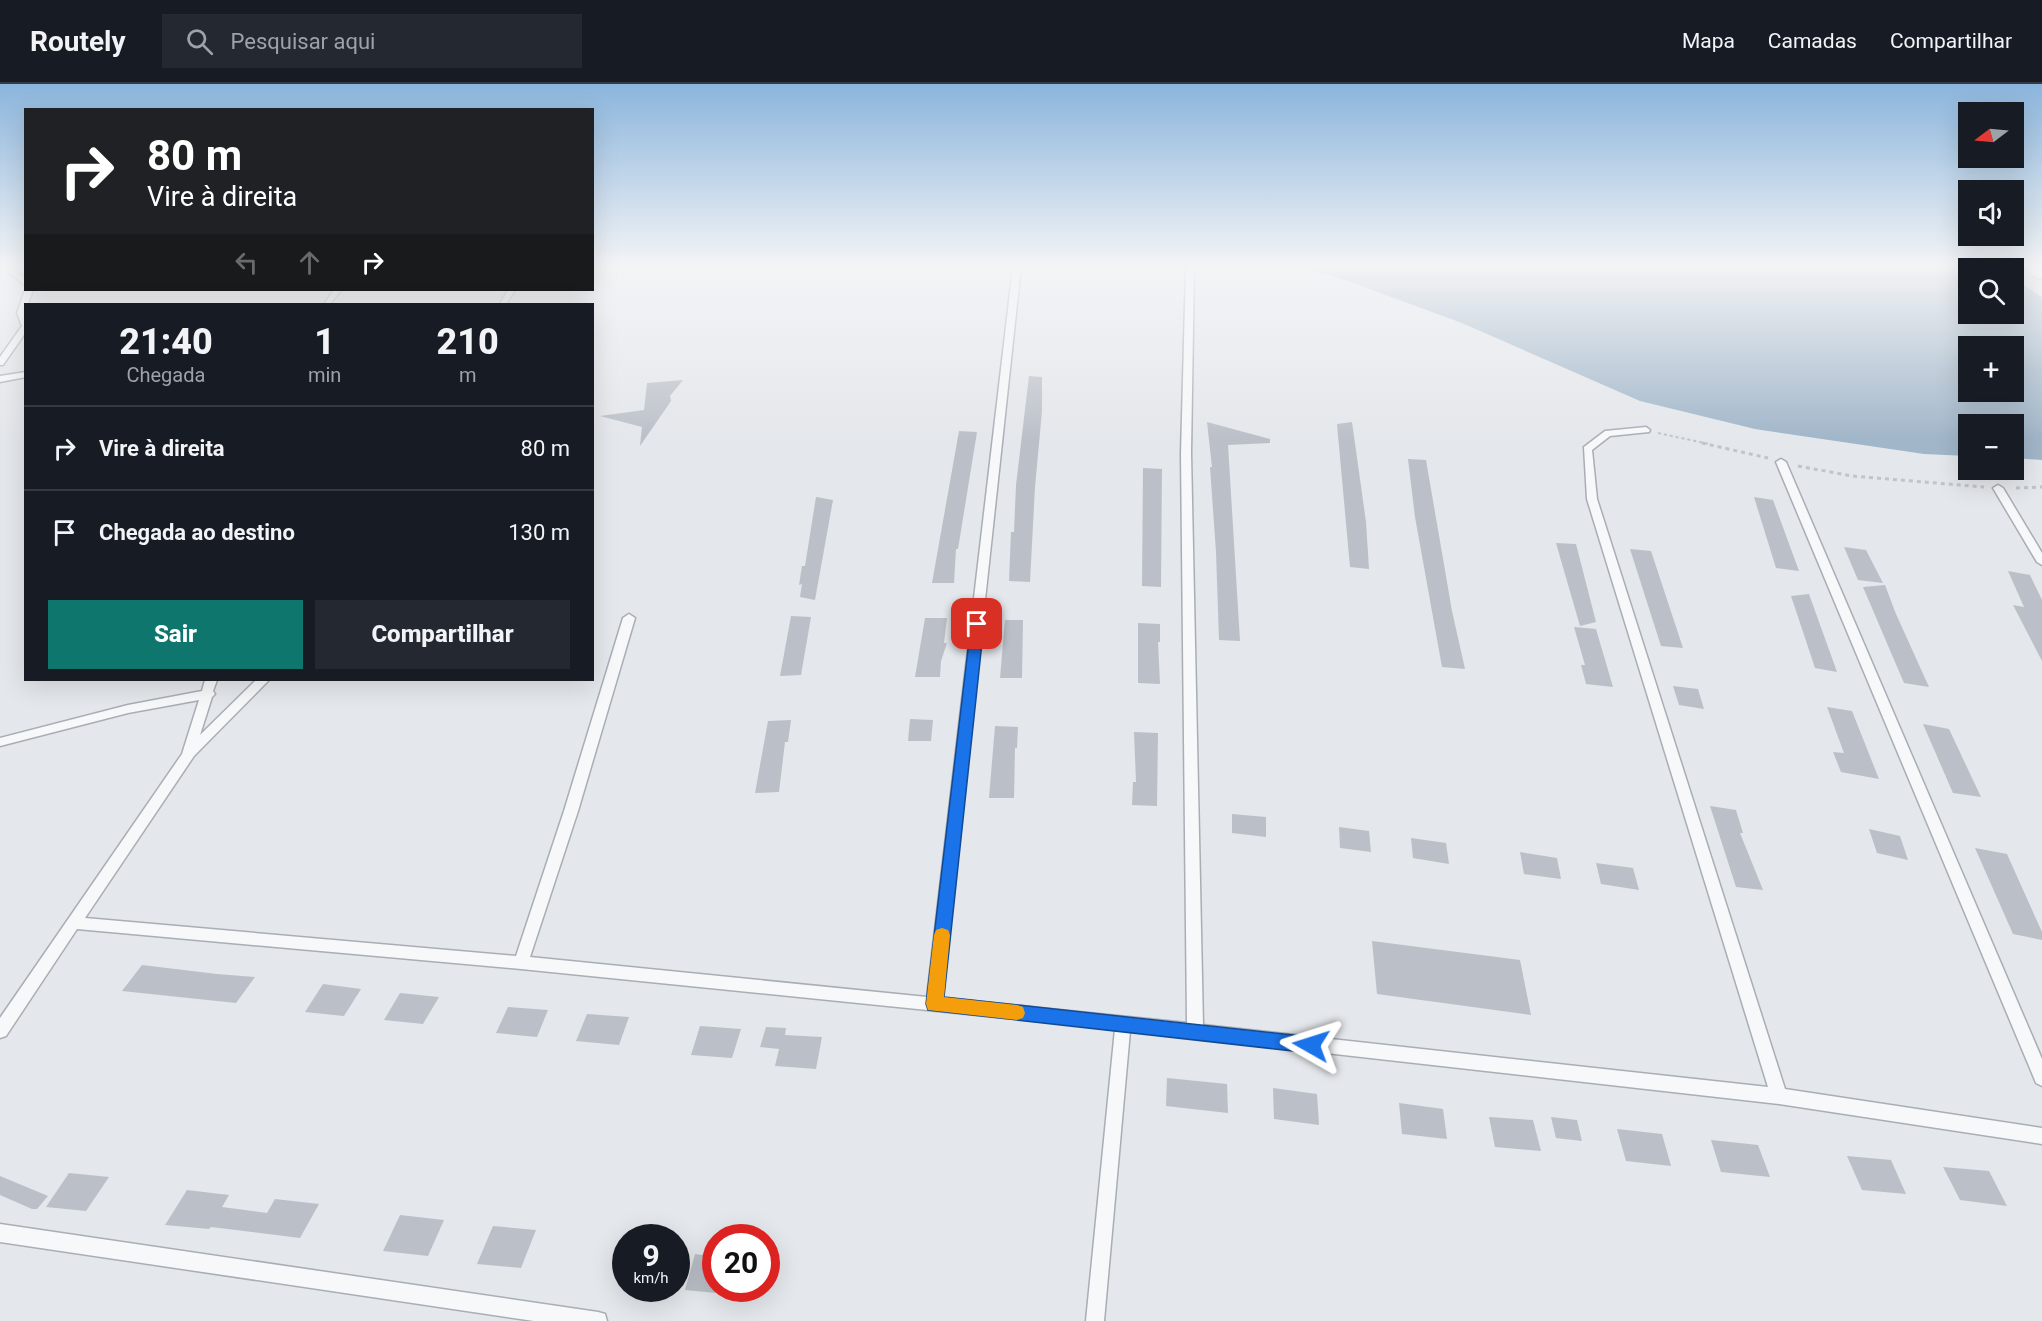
<!DOCTYPE html>
<html lang="pt">
<head>
<meta charset="utf-8">
<style>
	body { margin:0; font-family:Roboto,sans-serif; background:#242831; color:#f1f3f6; height:100vh; display:flex; flex-direction:column; font-size:22px; white-space:nowrap }
	* { box-sizing:border-box; margin:0 }
	p { font-size:20px; color:#9ea1a6 }
	.icon { flex:none; width:33px; height:33px; fill:none; stroke:currentColor; stroke-width:2; stroke-linecap:round; stroke-linejoin:round }
	.map { position:relative; flex:1; overflow:hidden }
	.details { position:absolute; left:24px; top:219px; width:570px; height:378px; display:flex; flex-direction:column; background:#171b24; border-radius:0px; box-shadow:0 6px 24px #0002 }
	.details>* { flex:none }
	.top-card { position:absolute; left:24px; top:24px; width:570px; height:183px; border-radius:0px; box-shadow:0 6px 24px #0002; background:#202124; color:#fff; overflow:hidden }
	.needle { width:39px; rotate:254deg }
	.tools { position:absolute; left:1958px; top:18px; display:grid; gap:12px }
	.tools a { display:grid; place-items:center; width:66px; height:66px; border-radius:0px; background:#171b24; box-shadow:0 6px 24px #0002; font-size:30px }
	.speed { position:absolute; left:612px; top:1140px; display:flex; gap:12px; font-size:30px; font-weight:700; text-align:center }
	.speed>* { display:grid; place-content:center; width:78px; height:78px; border-radius:50%; background:#171b24; box-shadow:0 6px 24px #0002; line-height:1 }
	.speed small { font-size:15px; font-weight:400 }
	.speed .limit { border:9px solid #d22; background:#fff; color:#111 }
	.pin { position:absolute; display:grid; place-items:center; width:51px; height:51px; color:#fff; margin:-26px; border-radius:12px; box-shadow:0 3px 9px #0006 }
	.me { position:absolute; width:66px; margin:-33px; rotate:276deg; stroke-linejoin:round; filter:drop-shadow(0 0 4px #0008) }
	.turn { display:flex; align-items:center; gap:21px; height:126px; padding:0 24px; font-size:27px }
	.turn .icon { width:78px; height:78px; stroke-width:2.5 }
	.turn b { display:block; font-size:42px; line-height:51px }
	.lanes { display:flex; align-items:center; height:57px; padding:0 24px; background:#0003; justify-content:center; gap:30px; direction:ltr }
	.lanes .off { opacity:.35 }
	.eta { display:flex; justify-content:space-evenly; align-items:center; height:102px; text-align:center }
	.eta b { font-size:36px; font-weight:800; line-height:42px }
	.action { display:flex; gap:12px; margin-top:auto; padding:12px 24px }
	.action a { flex:1; height:69px; border-radius:0px; background:#0f766e; color:#fff; font-size:24px; font-weight:800; line-height:69px; text-align:center }
	.action a+a { background:#242831; color:#f1f3f6 }
	ul { padding:0; list-style:none }
	li { display:flex; align-items:center; gap:18px; height:84px; padding:0 24px; border-top:2px solid #363941 }
	li div { flex:1 }
	li b { display:block; font-size:22px }
	li em { font-style:normal }
	header { display:flex; align-items:center; gap:36px; box-sizing:border-box; height:84px; padding:0 30px; background:#171b24; border-bottom:2px solid #363941 }
	header strong { font-size:28px }
	nav { display:flex; gap:33px; margin-inline-start:auto; font-size:21px }
	.search { width:420px; height:54px; background:#242831; display:flex; align-items:center; gap:15px; box-sizing:border-box; padding:0 21px; border-radius:0px; color:#9ea1a6; font-size:22px }
	.map>svg:first-child { display:block }
</style>
</head>
<body>
<header>
<strong>Routely</strong>
<div class="search"><svg class="icon" aria-label="search" viewBox="0 0 24 24"><circle cx="10" cy="10" r="6"/><path d="M15 15l6 6"/></svg>Pesquisar aqui</div>
<nav><a>Mapa</a><a>Camadas</a><a>Compartilhar</a></nav>
</header>
<div class="map">
<svg width="2042" height="1237" viewBox="0 0 2042 1237">
	<rect width="100%" height="100%" fill="#e4e7eb"/>
	<path fill="#a1b6c9" fill-rule="evenodd" d="M1300 183H1997L1999 184H1968V230H2013V194L2042 213V376L2013 374V340H1968V372L1924 370 1755 345 1640 317 1462 239 1345 196ZM1968 262H2013V308H1968Z"/>
	<g fill="#bbc0c8">
		<path d="M1029 292 1042 293V327L1035 403 1030 498 1009 497 1011 448H1014L1016 401Z"/>
		<path d="M683 296 670 312 671 317 640 362 642 343 600 332 644 326 647 299Z"/>
		<path d="M1207 338 1270 355V359L1228 361 1240 557 1219 556 1216 468 1210 383H1212Z"/>
		<path d="M1352 338 1366 438 1369 485 1350 483 1337 340Z"/>
		<path d="M959 347 977 348 958 465H956L954 499H932Z"/>
		<path d="M1408 375 1426 376 1452 527 1465 585 1442 583 1415 433Z"/>
		<path d="M1143 384 1162 385 1161 503 1142 502Z"/>
		<path d="M816 413 833 416 815 516 800 513 802 500 799 501 802 482H805Z"/>
		<path d="M1754 413 1773 416 1799 487 1776 484Z"/>
		<path d="M1556 459 1576 460 1596 538 1580 542Z"/>
		<path d="M1844 463 1866 466 1883 499 1858 496Z"/>
		<path d="M1630 465 1651 467 1683 564 1661 562Z"/>
		<path d="M2008 487 2030 491 2042 516V577L2013 521 2024 523Z"/>
		<path d="M1885 501 1896 530 1929 603 1904 599 1863 503Z"/>
		<path d="M1809 510 1837 588 1815 584 1791 512Z"/>
		<path d="M791 532 811 533 801 591 780 592Z"/>
		<path d="M925 534H947L944 559H947L941 577 940 593H915Z"/>
		<path d="M1005 536H1023L1022 594H1000Z"/>
		<path d="M1138 539 1160 540V558H1158L1160 600 1138 599Z"/>
		<path d="M1574 543 1596 545 1613 603 1586 600 1581 581H1585Z"/>
		<path d="M1673 602 1698 605 1704 625 1679 621Z"/>
		<path d="M1827 623 1852 627 1879 695 1841 688 1833 668 1844 669Z"/>
		<path d="M910 635 933 636 931 657H908Z"/>
		<path d="M791 636 788 658H785L779 708 755 709 768 637Z"/>
		<path d="M1923 640 1949 645 1981 713 1953 709Z"/>
		<path d="M995 642 1018 643 1017 664H1015L1014 714H989Z"/>
		<path d="M1134 648 1158 649 1157 722 1132 721 1133 698H1136Z"/>
		<path d="M1710 722 1736 726 1743 749H1740L1763 806 1736 803Z"/>
		<path d="M1232 730 1266 733V753L1232 749Z"/>
		<path d="M1339 743 1369 747 1371 768 1340 764Z"/>
		<path d="M1869 745 1900 752 1908 776 1877 769Z"/>
		<path d="M1411 754 1446 759 1449 780 1413 774Z"/>
		<path d="M1975 764 2007 770 2042 848V856L2013 850Z"/>
		<path d="M1520 768 1557 774 1561 795 1524 790Z"/>
		<path d="M1596 779 1633 784 1639 806 1601 800Z"/>
		<path d="M1372 857 1520 876 1531 931 1377 910Z"/>
		<path d="M142 881 217 890 255 893 236 919 122 907Z"/>
		<path d="M323 900 361 905 344 932 305 928Z"/>
		<path d="M400 909 439 913 423 940 384 936Z"/>
		<path d="M508 923 548 926 537 953 496 949Z"/>
		<path d="M587 930 629 933 619 961 576 957Z"/>
		<path d="M700 942 741 945 732 974 691 971Z"/>
		<path d="M766 943 786 944 785 951 822 953 816 985 775 982 779 965 760 963Z"/>
		<path d="M1167 994 1227 1000 1228 1029 1166 1022Z"/>
		<path d="M1273 1004 1317 1010 1319 1041 1274 1035Z"/>
		<path d="M1399 1019 1443 1025 1447 1055 1402 1050Z"/>
		<path d="M1489 1033 1533 1036 1541 1067 1495 1063Z"/>
		<path d="M1551 1033 1577 1036 1582 1057 1556 1054Z"/>
		<path d="M1617 1045 1662 1050 1671 1082 1626 1077Z"/>
		<path d="M1711 1056 1758 1061 1770 1093 1721 1088Z"/>
		<path d="M1847 1072 1891 1076 1906 1110 1862 1106Z"/>
		<path d="M1943 1083 1989 1087 2007 1122 1960 1116Z"/>
		<path d="M69 1089 109 1093 86 1127 46 1123Z"/>
		<path d="M0 1092 48 1112 37 1125H32L0 1111Z"/>
		<path d="M187 1106 229 1111 222 1123 267 1129 275 1115 319 1120 300 1154 211 1143 209 1145 165 1141Z"/>
		<path d="M400 1131 444 1136 428 1172 383 1167Z"/>
		<path d="M493 1142 536 1146 521 1184 477 1180Z"/>
		<path d="M695 1170 716 1173V1209L685 1206Z"/>
	</g>
	<g fill="none" stroke-linecap="round" stroke-linejoin="round">
		<defs>
			<g id="lane">
				<path d="M3 183H11L26 196V202Z"/>
				<path d="M1013 183H1021L942 914 1187 939 1181 369 1186 183H1194L1191 369 1203 941 1768 1003 1587 415 1584 363 1605 347 1646 343 1650 346 1649 348 1610 352 1592 366 1597 415 1785 1005 2042 1044V1060L1779 1020 1130 947 1104 1237H1086L1115 945 521 885 77 845 6 952 0 954V934L182 670 199 616 128 629 0 662V654L128 621 202 607 205 596H217L213 607 215 610 212 613 200 651 256 596H269L194 672 85 834 516 872 564 727 623 534 629 530 635 534 578 727 530 873 927 913Z"/>
				<path d="M25 206H33L28 220H26V248L3 281H0V273L22 242 17 229Z"/>
				<path d="M334 206H341L330 220H324Z"/>
				<path d="M508 206H515L506 220H500Z"/>
				<path d="M26 288V293L0 298V292Z"/>
				<path d="M1781 375 1786 378 2042 975V1002L2036 999 2034 994 1776 378Z"/>
				<path d="M1998 401 2003 404 2042 469V481L2037 478 1993 404Z"/>
				<path d="M0 1140 598 1228 605 1230 607 1237H534L0 1158Z"/>
			</g>
			<path id="primary" d="M2023 183H2042V195L2035 193Z"/>
		</defs>
		<use href="#lane" stroke="#a9aeb5" stroke-width="3"/>
		<use href="#primary" stroke="#a4acb6" stroke-width="3"/>
		<path stroke="#c1c5ca" stroke-width="2" stroke-dasharray="3 3" stroke-linecap="butt" d="M1658 349 1709 360"/>
		<g stroke="#c1c5ca" stroke-width="3" stroke-dasharray="4 4" stroke-linecap="butt">
			<path d="M1702 359 1768 374"/>
			<path d="M1798 382 1852 392 1984 403"/>
			<path d="M2016 404 2042 403"/>
		</g>
		<use href="#lane" fill="#f6f8f9" fill-rule="evenodd"/>
		<use href="#primary" fill="#fff" fill-rule="evenodd"/>
	</g>
	<linearGradient id="sky" x2="0" y2="1"><stop stop-color="#8bb5dc"/><stop offset="0.51" stop-color="#f3f4f6"/><stop offset="1" stop-color="#f3f4f6" stop-opacity="0"/></linearGradient>
	<rect width="2042" height="356" fill="url(#sky)"/>
	<path fill="#1a73e8" stroke="#114b97" stroke-width="1.5" d="M977 536 984 540 944 913 1311 953 1318 955 1320 961 1318 967 1311 969 928 926 926 920 971 540Z"/>
	<path fill="#f59e0b" d="M942 844 948 846 950 851 944 913 1017 921 1023 923 1025 929 1023 934 1017 936 928 926 926 920 934 851 936 846Z"/>
</svg>
<div class="tools">
<a><svg class="needle" viewBox="-14 -14 28 28"><path d="M0-13l5 13h-10z" fill="#e53935"/><path d="M0 13l5-13h-10z" fill="#9ea1a6"/></svg></a>
<a><svg class="icon" aria-label="sound" viewBox="0 0 24 24"><path d="M4 9h4l5-4v14l-5-4H4zM17 9q2 3 0 6"/></svg></a>
<a><svg class="icon" aria-label="search" viewBox="0 0 24 24"><circle cx="10" cy="10" r="6"/><path d="M15 15l6 6"/></svg></a>
<a>+</a>
<a>−</a>
</div>
<div class="speed"><div>9<small>km/h</small></div><div class="limit">20</div></div>
<div class="pin" style="left:977px;top:540px;background:#d93025"><svg class="icon" aria-label="arrive" viewBox="0 0 24 24"><path d="M6 21V4h12l-3 4 3 4H6"/></svg></div>
<svg class="me" style="left:1311px;top:961px" viewBox="-20 -20 40 40"><path d="M0-17L14 15 0 8-14 15z" fill="#1a73e8" stroke="#fff" stroke-width="4"/></svg>
<div class="top-card">
<div class="turn"><svg class="icon" aria-label="right" viewBox="0 0 24 24"><path d="M7 20v-9h11M14 6l5 5-5 5"/></svg><div><b>80 m</b>Vire à direita</div></div>
<div class="lanes"><svg class="icon off" aria-label="left" viewBox="0 0 24 24"><path d="M17 20v-9H6M10 6l-5 5 5 5"/></svg><svg class="icon off" aria-label="ahead" viewBox="0 0 24 24"><path d="M12 20V5M6 11l6-6 6 6"/></svg><svg class="icon" aria-label="right" viewBox="0 0 24 24"><path d="M7 20v-9h11M14 6l5 5-5 5"/></svg></div>
</div>
<section class="details">
<div class="eta">
<div><b>21:40</b><p>Chegada</p></div>
<div><b>1</b><p>min</p></div>
<div><b>210</b><p>m</p></div>
</div>
<ul>
<li><svg class="icon" aria-label="right" viewBox="0 0 24 24"><path d="M7 20v-9h11M14 6l5 5-5 5"/></svg><div><b>Vire à direita</b></div><em>80 m</em></li>
<li><svg class="icon" aria-label="arrive" viewBox="0 0 24 24"><path d="M6 21V4h12l-3 4 3 4H6"/></svg><div><b>Chegada ao destino</b></div><em>130 m</em></li>
</ul>
<div class="action"><a>Sair</a><a>Compartilhar</a></div>
</section>
</div>
</body>
</html>
